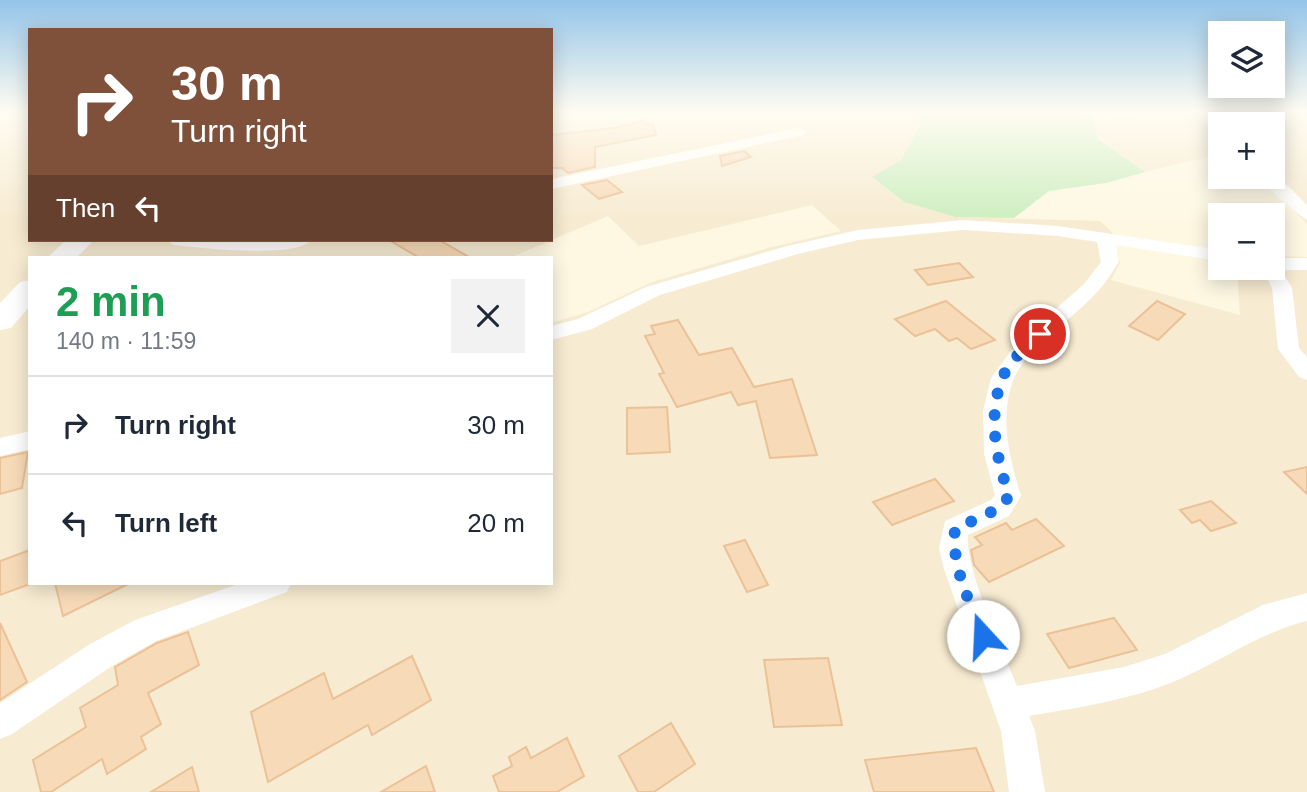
<!DOCTYPE html>
<html lang="en">
<head>
<meta charset="utf-8">
<style>
	body { margin:0; font-family:Helvetica,sans-serif; background:#f2f2f3; color:#1f2937; height:100vh; display:flex; flex-direction:column; font-size:26px; white-space:nowrap }
	* { box-sizing:border-box; margin:0 }
	p { font-size:23px; color:#747a83 }
	.icon { flex:none; width:38px; height:38px; fill:none; stroke:currentColor; stroke-width:2; stroke-linecap:round; stroke-linejoin:round }
	.map { position:relative; flex:1; overflow:hidden }
	.side { position:absolute; left:28px; top:256px; width:525px; height:329px; display:flex; flex-direction:column; background:#fff; border-radius:0px; box-shadow:0 4px 18px #0003 }
	.side>* { flex:none }
	.guide { position:absolute; left:28px; top:28px; width:525px; height:214px; border-radius:0px; box-shadow:0 4px 18px #0003; background:#7f503a; color:#fff; overflow:hidden }
	.tools { position:absolute; left:1208px; top:21px; display:grid; gap:14px }
	.tools a { display:grid; place-items:center; width:77px; height:77px; border-radius:0px; background:#fff; box-shadow:0 4px 18px #0003; font-size:35px }
	.pin { position:absolute; display:grid; place-items:center; width:60px; height:60px; color:#fff; margin:-30px; border:4px solid #fff; border-radius:50%; box-shadow:0 2px 7px #0007 }
	.me { position:absolute; width:77px; margin:-38px; rotate:340deg; stroke-linejoin:round; filter:drop-shadow(0 0 5px #0008) }
	.turn { display:flex; align-items:center; gap:24px; height:147px; padding:0 28px; font-size:32px }
	.turn .icon { width:91px; height:91px; stroke-width:2.5 }
	.turn b { display:block; font-size:49px; line-height:60px }
	.then { display:flex; align-items:center; height:66px; padding:0 28px; background:#0003; gap:14px; font-size:26px }
	.round { display:grid; place-items:center; flex:none; width:74px; height:74px; border-radius:0px; background:#f2f2f3 }
	.headline { display:flex; align-items:center; justify-content:space-between; height:119px; padding:0 28px }
	h1 { font-size:42px; font-weight:700; line-height:52px; color:#1e9e55 }
	ul { padding:0; list-style:none }
	li { display:flex; align-items:center; gap:21px; height:98px; padding:0 28px; border-top:2px solid #e0e1e3 }
	li div { flex:1 }
	li b { display:block; font-size:26px }
	li em { font-style:normal }
	.map>svg:first-child { display:block }
</style>
</head>
<body>
<div class="map">
<svg width="1307" height="792" viewBox="0 0 1307 792">
	<rect width="100%" height="100%" fill="#fef8e3"/>
	<g fill="#f7ebd1" fill-rule="evenodd">
		<path d="M0 112H30V240H551V112H910L921 124 901 160 872 178 904 202 955 217 1100 221 1112 232 1120 263 1111 280 1240 315 1237 268H1272V256L1307 257V792H0ZM812 205 841 231 768 248 652 282 588 312 551 323V583H30V257H512L608 216 639 246Z"/>
		<path d="M1139 112H1307V224L1274 189 1257 177H1272V124H1220V154L1145 172 1097 137 1093 121Z"/>
	</g>
	<path fill="#cceec0" d="M910 112H1083L1093 120 1097 138 1145 172 1106 183 1049 191 1014 218 955 217 904 202 872 177 901 160 921 124Z"/>
	<g fill="#f7dab8" stroke="#ebc297" stroke-width="2">
		<path d="M643 121 645 124 652 123 656 135 595 147V167L568 173 562 168H551V135L614 128Z"/>
		<path d="M744 151 751 157 722 166 720 156Z"/>
		<path d="M607 180 622 192 599 199 582 185Z"/>
		<path d="M389 240H439L469 257H418Z"/>
		<path d="M959 263 973 277 928 285 915 270Z"/>
		<path d="M946 301 968 319 995 340 971 349 957 338 949 341 935 329 915 336 895 319Z"/>
		<path d="M1157 301 1185 314 1158 340 1129 326Z"/>
		<path d="M678 320 699 355 732 348 754 387 792 379 817 455 770 458 756 401 738 405 731 392 677 407 659 374 664 373 645 336 655 334 651 326Z"/>
		<path d="M667 407 670 452 627 454V408Z"/>
		<path d="M28 452 22 488 0 494V458Z"/>
		<path d="M1307 467V494L1284 472Z"/>
		<path d="M935 479 954 501 892 525 873 502Z"/>
		<path d="M1211 501 1236 523 1211 531 1200 520 1192 523 1180 510Z"/>
		<path d="M1036 519 1064 546 989 582 974 565 971 550 982 545 975 537 1006 523 1012 530Z"/>
		<path d="M745 540 768 585 747 592 724 546Z"/>
		<path d="M30 550V584L0 595V561Z"/>
		<path d="M55 583H130L63 616Z"/>
		<path d="M1114 618 1137 650 1069 668 1047 634Z"/>
		<path d="M0 623 27 682 0 700Z"/>
		<path d="M188 632 199 665 148 693 161 724 141 737 146 749 107 774 102 759 51 792H41L33 760 86 727 80 708 118 685 115 667 157 643Z"/>
		<path d="M412 656 431 700 372 735 368 725 268 782 251 712 324 673 333 699Z"/>
		<path d="M828 658 842 725 774 727 764 660Z"/>
		<path d="M671 723 695 764 654 792H638L619 756Z"/>
		<path d="M567 738 584 776 557 792H499L493 776 512 766 509 757 526 747 531 758Z"/>
		<path d="M976 748 994 792H874L865 760Z"/>
		<path d="M426 766 435 792H381Z"/>
		<path d="M192 767 199 792H151Z"/>
	</g>
	<g fill="none" stroke-linecap="round" stroke-linejoin="round">
		<g fill="#fff" fill-rule="evenodd">
			<path d="M1195 112H1210L1225 124H1220V131Z"/>
			<path d="M799 128 806 132 804 135 551 189V179Z"/>
			<path d="M1272 175 1288 186 1307 205V220C1303 219 1261 182 1256 177Z"/>
			<path d="M963 220 1058 226 1220 250V261L1116 245 1119 262C1112 272 1106 283 1097 292 1074 319 1025 348 1013 381 999 419 1010 459 1021 496L1009 516 968 535C965 570 1003 650 1017 686L1124 667 1165 654 1263 605 1307 593V621C1261 632 1223 660 1180 679 1132 700 1080 707 1029 716L1035 731 1045 792H1009L1001 731 944 569 939 548 945 521 991 500 995 495 984 454 983 411 991 378 1015 345 1084 284 1101 262 1097 242 1058 236 963 230 858 240 798 254 660 295 592 329 551 340V326L578 319 646 287 787 246 858 230Z"/>
			<path d="M165 240H312C294 259 201 248 174 245Z"/>
			<path d="M1272 258H1307V270H1281L1292 288 1299 348 1307 357V380L1299 377 1278 349 1272 288 1262 268H1272Z"/>
			<path d="M30 431V449L0 456V438Z"/>
			<path d="M241 583H291L287 592 156 641 112 666 12 734 0 739V703L90 644 135 620Z"/>
		</g>
		<g fill="#fff" fill-rule="evenodd">
			<path d="M66 240H94L77 257H48Z"/>
			<path d="M30 280V306L11 328 0 330V303L20 282Z"/>
		</g>
	</g>
	<linearGradient id="sky" x2="0" y2="1"><stop stop-color="#94c4e9"/><stop offset="0.5" stop-color="#fffcf2"/><stop offset="1" stop-color="#fffcf2" stop-opacity="0"/></linearGradient>
	<rect width="1307" height="223" fill="url(#sky)"/>
	<g fill="none" stroke-linecap="round" stroke-linejoin="round">
		<path stroke="#1a73e8" stroke-width="12" stroke-dasharray="0 21.6" d="M983 636C970 602 951 566 955 529L1000 508 1009 496C997 459 987 418 1002 379 1008 362 1027 346 1040 334"/>
	</g>
</svg>
<div class="tools">
<a><svg class="icon" aria-label="layers" viewBox="0 0 24 24"><path d="M12 4l9 5-9 5-9-5zM3 14l9 5 9-5"/></svg></a>
<a>+</a>
<a>−</a>
</div>
<div class="pin" style="left:1040px;top:334px;background:#d93025"><svg class="icon" aria-label="arrive" viewBox="0 0 24 24"><path d="M6 21V4h12l-3 4 3 4H6"/></svg></div>
<svg class="me" style="left:983px;top:636px" viewBox="-20 -20 40 40"><circle r="19" fill="#fff"/><path d="M0-13L10 11 0 6-10 11z" fill="#1a73e8"/></svg>
<div class="guide">
<div class="turn"><svg class="icon" aria-label="right" viewBox="0 0 24 24"><path d="M7 20v-9h11M14 6l5 5-5 5"/></svg><div><b>30 m</b>Turn right</div></div>
<div class="then">Then<svg class="icon" aria-label="left" viewBox="0 0 24 24"><path d="M17 20v-9H6M10 6l-5 5 5 5"/></svg></div>
</div>
<section class="side">
<div class="headline"><div><h1>2 min</h1><p>140 m · 11:59</p></div><a class="round"><svg class="icon" aria-label="close" viewBox="0 0 24 24"><path d="M6 6l12 12M18 6L6 18"/></svg></a></div>
<ul>
<li><svg class="icon" aria-label="right" viewBox="0 0 24 24"><path d="M7 20v-9h11M14 6l5 5-5 5"/></svg><div><b>Turn right</b></div><em>30 m</em></li>
<li><svg class="icon" aria-label="left" viewBox="0 0 24 24"><path d="M17 20v-9H6M10 6l-5 5 5 5"/></svg><div><b>Turn left</b></div><em>20 m</em></li>
</ul>
</section>
</div>
</body>
</html>
